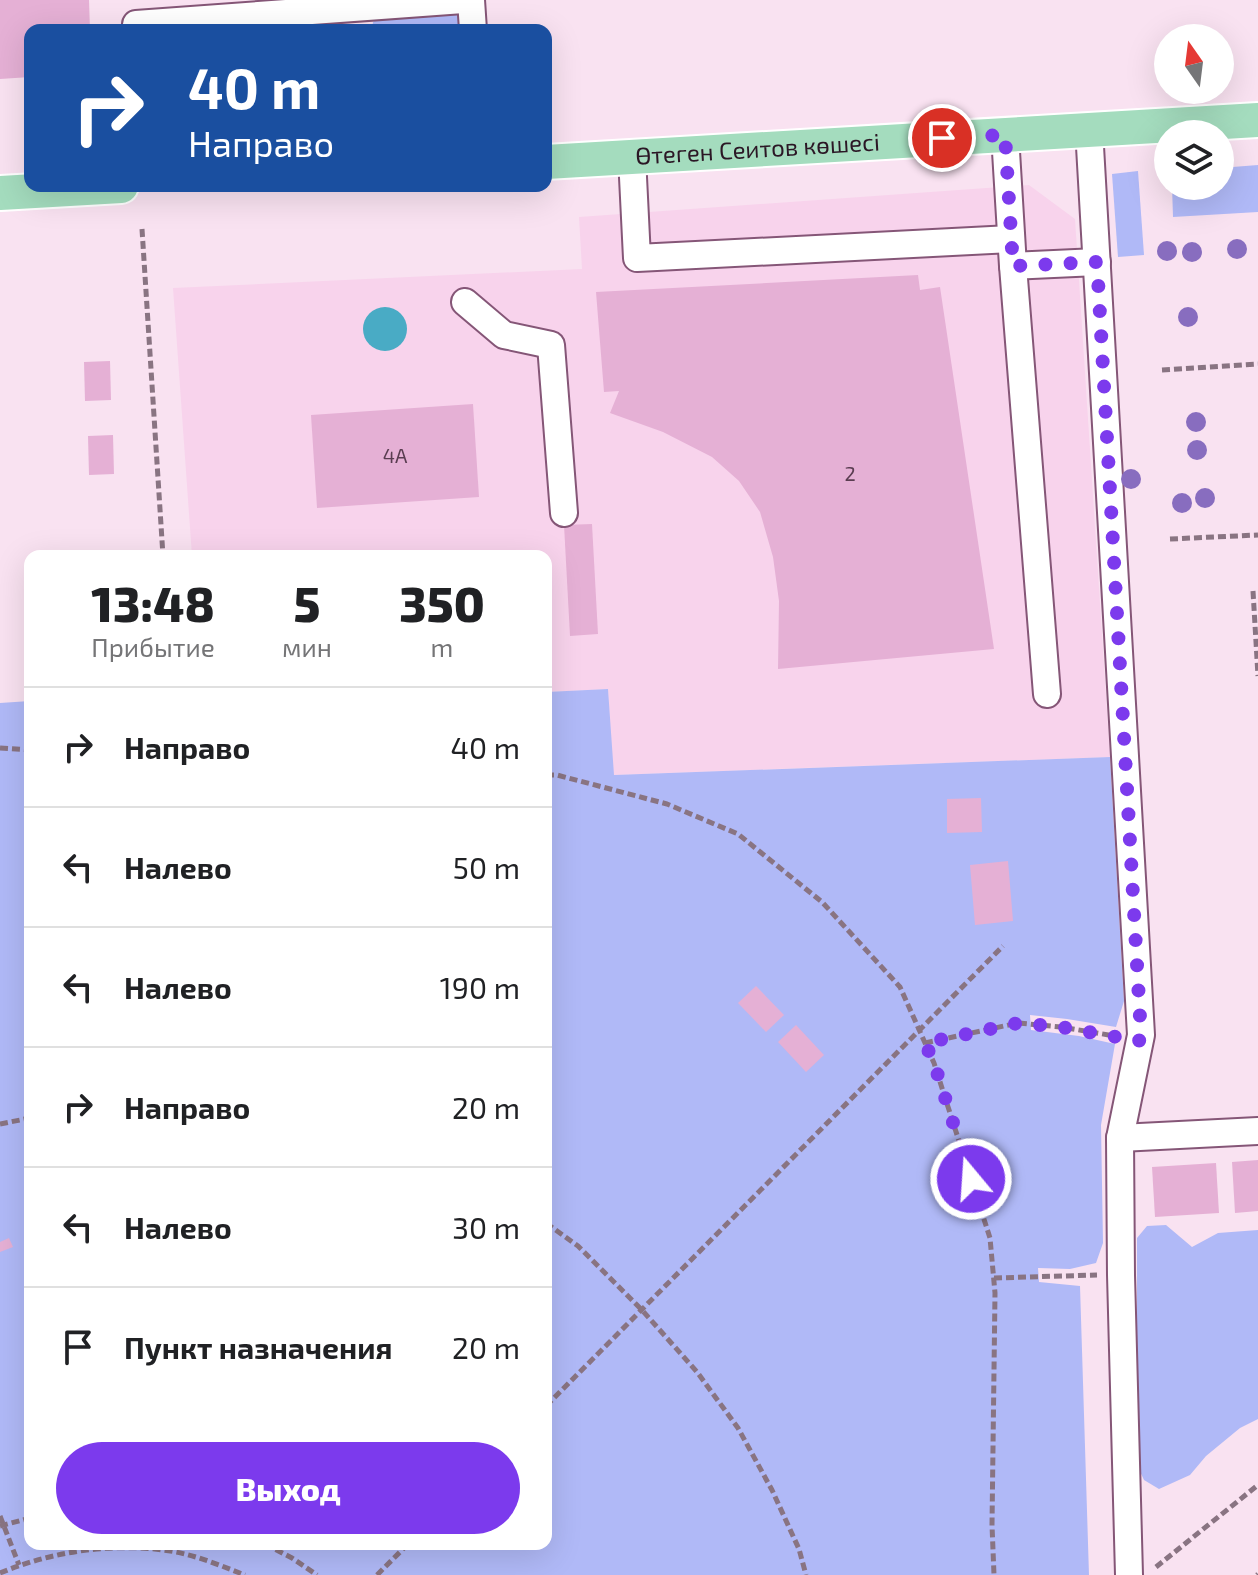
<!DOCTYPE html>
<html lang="ru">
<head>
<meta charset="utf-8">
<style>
	body { margin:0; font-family:"Exo 2",sans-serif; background:#f6f6f6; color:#202124; height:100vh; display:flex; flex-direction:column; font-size:30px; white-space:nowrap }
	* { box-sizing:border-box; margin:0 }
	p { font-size:26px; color:#757577 }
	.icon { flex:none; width:44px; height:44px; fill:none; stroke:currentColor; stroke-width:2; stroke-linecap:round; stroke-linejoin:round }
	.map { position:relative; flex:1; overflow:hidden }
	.drawer { position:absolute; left:24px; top:550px; width:528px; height:1000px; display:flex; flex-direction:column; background:#fff; border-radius:16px; box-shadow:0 8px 32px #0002 }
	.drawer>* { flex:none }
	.top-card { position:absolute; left:24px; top:24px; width:528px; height:168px; border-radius:16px; box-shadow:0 8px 32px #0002; background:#1a4fa0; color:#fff; overflow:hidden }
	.needle { width:52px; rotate:346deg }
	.buttons { position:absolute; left:1154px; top:24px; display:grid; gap:16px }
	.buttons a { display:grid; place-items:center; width:80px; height:80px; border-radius:50%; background:#fff; box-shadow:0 8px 32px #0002; font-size:40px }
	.pin { position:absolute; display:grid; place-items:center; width:68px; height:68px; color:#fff; margin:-34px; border:4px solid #fff; border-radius:50%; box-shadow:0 2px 8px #0007 }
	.me { position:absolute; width:88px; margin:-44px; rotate:342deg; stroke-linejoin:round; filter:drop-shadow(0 0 6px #0008) }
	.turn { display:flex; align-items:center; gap:28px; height:168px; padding:0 32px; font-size:36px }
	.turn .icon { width:104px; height:104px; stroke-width:2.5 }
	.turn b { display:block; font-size:56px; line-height:68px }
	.eta { display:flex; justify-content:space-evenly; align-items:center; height:136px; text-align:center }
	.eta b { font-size:48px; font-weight:800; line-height:56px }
	.primary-button { display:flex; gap:16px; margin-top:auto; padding:16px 32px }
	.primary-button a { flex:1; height:92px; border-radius:48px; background:#7c3aed; color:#fff; font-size:32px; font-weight:800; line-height:92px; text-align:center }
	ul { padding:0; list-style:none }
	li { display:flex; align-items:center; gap:24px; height:120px; padding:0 32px; border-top:2px solid #e0e0e0 }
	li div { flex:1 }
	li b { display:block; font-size:30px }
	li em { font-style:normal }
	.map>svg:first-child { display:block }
</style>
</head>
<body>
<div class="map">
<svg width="1258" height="1575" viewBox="0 0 1258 1575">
	<rect width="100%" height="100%" fill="#f9e2f1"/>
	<path fill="#f8d3ec" d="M1029 185 1075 219 1110 757 613 775 608 689 546 692V556H192L173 288 582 269 579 217Z"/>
	<g fill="#b0b9f7">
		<path d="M459 13 470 30H372L373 22 378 19Z"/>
		<path d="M1258 165V212L1173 217 1172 186H1220V168Z"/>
		<path d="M1138 171 1144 255 1118 257 1112 174Z"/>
		<path d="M608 689 614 775 1110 757 1124 1001 1116 1027 1067 1019 1030 1015 1031 1030 1079 1036 1115 1044 1101 1125 1103 1243 1096 1263 1070 1269 1038 1268 1039 1282 1080 1286 1089 1575H0V703L30 701V1544H546V692Z"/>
		<path d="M1166 1225 1192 1247 1218 1233 1258 1230V1419L1240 1428 1206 1456 1190 1475 1159 1489 1144 1480 1137 1465V1238L1147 1226Z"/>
	</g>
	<circle fill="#49abc5" cx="385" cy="329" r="22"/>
	<g fill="#e5b0d5">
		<path d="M0 0H89L90 30H30V77L0 79Z"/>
		<path d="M918 275 920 290 940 287 994 649 778 669 779 601 773 557 760 512 739 481 712 457 663 432 610 413 619 391 604 392 596 292Z"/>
		<path d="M110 361 111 400 85 401 84 362Z"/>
		<path d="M473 404 479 497 317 508 311 415Z"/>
		<path d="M113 435 114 474 89 475 88 436Z"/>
		<path d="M592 524 598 634 570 636 564 525Z"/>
		<path d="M981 798 982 832 947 833V799Z"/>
		<path d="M1008 861 1013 921 975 925 970 865Z"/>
		<path d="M756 986 784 1015 766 1032 738 1003Z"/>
		<path d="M796 1025 824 1055 806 1072 778 1042Z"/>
		<path d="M1258 1160V1211L1235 1213 1232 1162Z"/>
		<path d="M1216 1163 1219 1213 1155 1217 1152 1167Z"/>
		<path d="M9 1238 13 1247 0 1252V1242Z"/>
	</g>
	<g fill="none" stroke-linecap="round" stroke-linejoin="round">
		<defs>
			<g id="minor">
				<path d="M471 0 473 30"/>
				<path d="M136 24 463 0"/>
				<path d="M1089 129 1141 1035 1120 1138 1121 1275 1129 1575"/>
				<path d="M1005 135 1013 266 1047 694"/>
				<path d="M632 157 637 258 1011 239"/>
				<path d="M1013 266 1097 262"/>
				<path d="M465 302 504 335 551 345 564 513"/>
				<path d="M1120 1138 1258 1131"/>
			</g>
			<g id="major">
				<path id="s1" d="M546 162 1258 120"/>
				<path d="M0 193 121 186"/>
			</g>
		</defs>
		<use href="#minor" stroke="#855677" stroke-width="30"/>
		<use href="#major" stroke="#fff" stroke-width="38"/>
		<g stroke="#897482" stroke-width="5" stroke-dasharray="8 4" stroke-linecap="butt">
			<path d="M142 229 163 556"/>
			<path d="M1162 370 1258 364"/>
			<path d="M1170 539 1258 535"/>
			<path d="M1253 591 1258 676"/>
			<path d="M0 748 30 750"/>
			<path d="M546 775H557L667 804 738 834 822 902 900 987 934 1063 990 1238 995 1293 992 1525 994 1575"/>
			<path d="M925 1043 1018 1023 1061 1027 1115 1036"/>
			<path d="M0 1124 30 1118"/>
			<path d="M546 1223 578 1246 642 1310 697 1372 738 1428 772 1490 799 1549 806 1575"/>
			<path d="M994 1278 1097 1275"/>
			<path d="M546 1406 1003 946"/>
			<path d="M0 1516 19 1565"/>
			<path d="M0 1526 30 1518"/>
			<path d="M265 1544 292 1558 317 1575"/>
			<path d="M1156 1567 1258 1485"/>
			<path d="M0 1573C51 1552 108 1543 163 1550 191 1553 219 1565 245 1575"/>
			<path d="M377 1575 408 1544"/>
			<path d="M1257 1575 1258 1574"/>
		</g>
		<use href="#minor" stroke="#fff" stroke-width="26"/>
		<use href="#major" stroke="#a4dcbe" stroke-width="34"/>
	</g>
	<g fill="#886dbf">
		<circle cx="1237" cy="249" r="10"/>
		<circle cx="1167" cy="251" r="10"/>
		<circle cx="1192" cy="252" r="10"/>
		<circle cx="1188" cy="317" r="10"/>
		<circle cx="1196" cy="422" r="10"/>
		<circle cx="1197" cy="450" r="10"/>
		<circle cx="1131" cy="479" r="10"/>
		<circle cx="1205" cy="498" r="10"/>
		<circle cx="1182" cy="503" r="10"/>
	</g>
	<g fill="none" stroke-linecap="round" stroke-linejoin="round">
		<path stroke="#7c3aed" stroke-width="14" stroke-dasharray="0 25.2" d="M942 138 1005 135 1013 266 1097 262 1141 1035 1139 1041 1061 1027 1018 1023 925 1043 934 1063 971 1179"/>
	</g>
	<g text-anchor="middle" stroke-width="7" stroke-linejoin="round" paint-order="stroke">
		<g font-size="20" fill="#5a3d51">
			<text x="395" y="463">4А</text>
			<text x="850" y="481">2</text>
		</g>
		<g font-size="24" fill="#2b1725" stroke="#fff3fb">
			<text dy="8" stroke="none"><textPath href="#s1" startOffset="212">Өтеген Сеитов көшесі</textPath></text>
		</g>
	</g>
</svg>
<div class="buttons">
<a><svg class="needle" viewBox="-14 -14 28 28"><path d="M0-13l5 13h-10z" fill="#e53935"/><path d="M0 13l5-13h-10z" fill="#757577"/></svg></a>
<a><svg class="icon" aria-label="layers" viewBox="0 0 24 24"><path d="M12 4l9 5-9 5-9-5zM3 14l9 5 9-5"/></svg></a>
</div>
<div class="pin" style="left:942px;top:138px;background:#d93025"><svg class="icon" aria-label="arrive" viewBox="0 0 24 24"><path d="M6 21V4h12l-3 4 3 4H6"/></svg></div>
<svg class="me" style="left:971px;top:1179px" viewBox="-20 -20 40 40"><circle r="17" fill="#7c3aed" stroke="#fff" stroke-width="3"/><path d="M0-11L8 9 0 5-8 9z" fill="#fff"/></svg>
<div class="top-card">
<div class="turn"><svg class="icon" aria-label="right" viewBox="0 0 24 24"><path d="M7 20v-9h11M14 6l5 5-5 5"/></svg><div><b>40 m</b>Направо</div></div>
</div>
<section class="drawer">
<div class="eta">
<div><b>13:48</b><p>Прибытие</p></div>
<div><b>5</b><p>мин</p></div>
<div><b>350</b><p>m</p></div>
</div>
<ul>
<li><svg class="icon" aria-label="right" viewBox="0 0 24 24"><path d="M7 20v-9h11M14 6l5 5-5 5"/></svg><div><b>Направо</b></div><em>40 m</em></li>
<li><svg class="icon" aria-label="left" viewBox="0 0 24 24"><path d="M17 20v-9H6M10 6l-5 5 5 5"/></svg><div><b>Налево</b></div><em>50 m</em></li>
<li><svg class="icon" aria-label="left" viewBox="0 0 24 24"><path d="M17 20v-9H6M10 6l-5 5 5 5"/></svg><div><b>Налево</b></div><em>190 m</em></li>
<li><svg class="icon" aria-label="right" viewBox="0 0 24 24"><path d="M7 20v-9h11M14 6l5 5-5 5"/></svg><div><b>Направо</b></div><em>20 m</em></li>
<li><svg class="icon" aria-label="left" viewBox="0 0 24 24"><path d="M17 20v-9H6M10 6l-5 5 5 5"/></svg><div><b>Налево</b></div><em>30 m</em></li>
<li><svg class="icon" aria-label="arrive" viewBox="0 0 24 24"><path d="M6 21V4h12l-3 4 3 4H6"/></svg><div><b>Пункт назначения</b></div><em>20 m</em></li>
</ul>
<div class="primary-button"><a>Выход</a></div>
</section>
</div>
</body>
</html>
